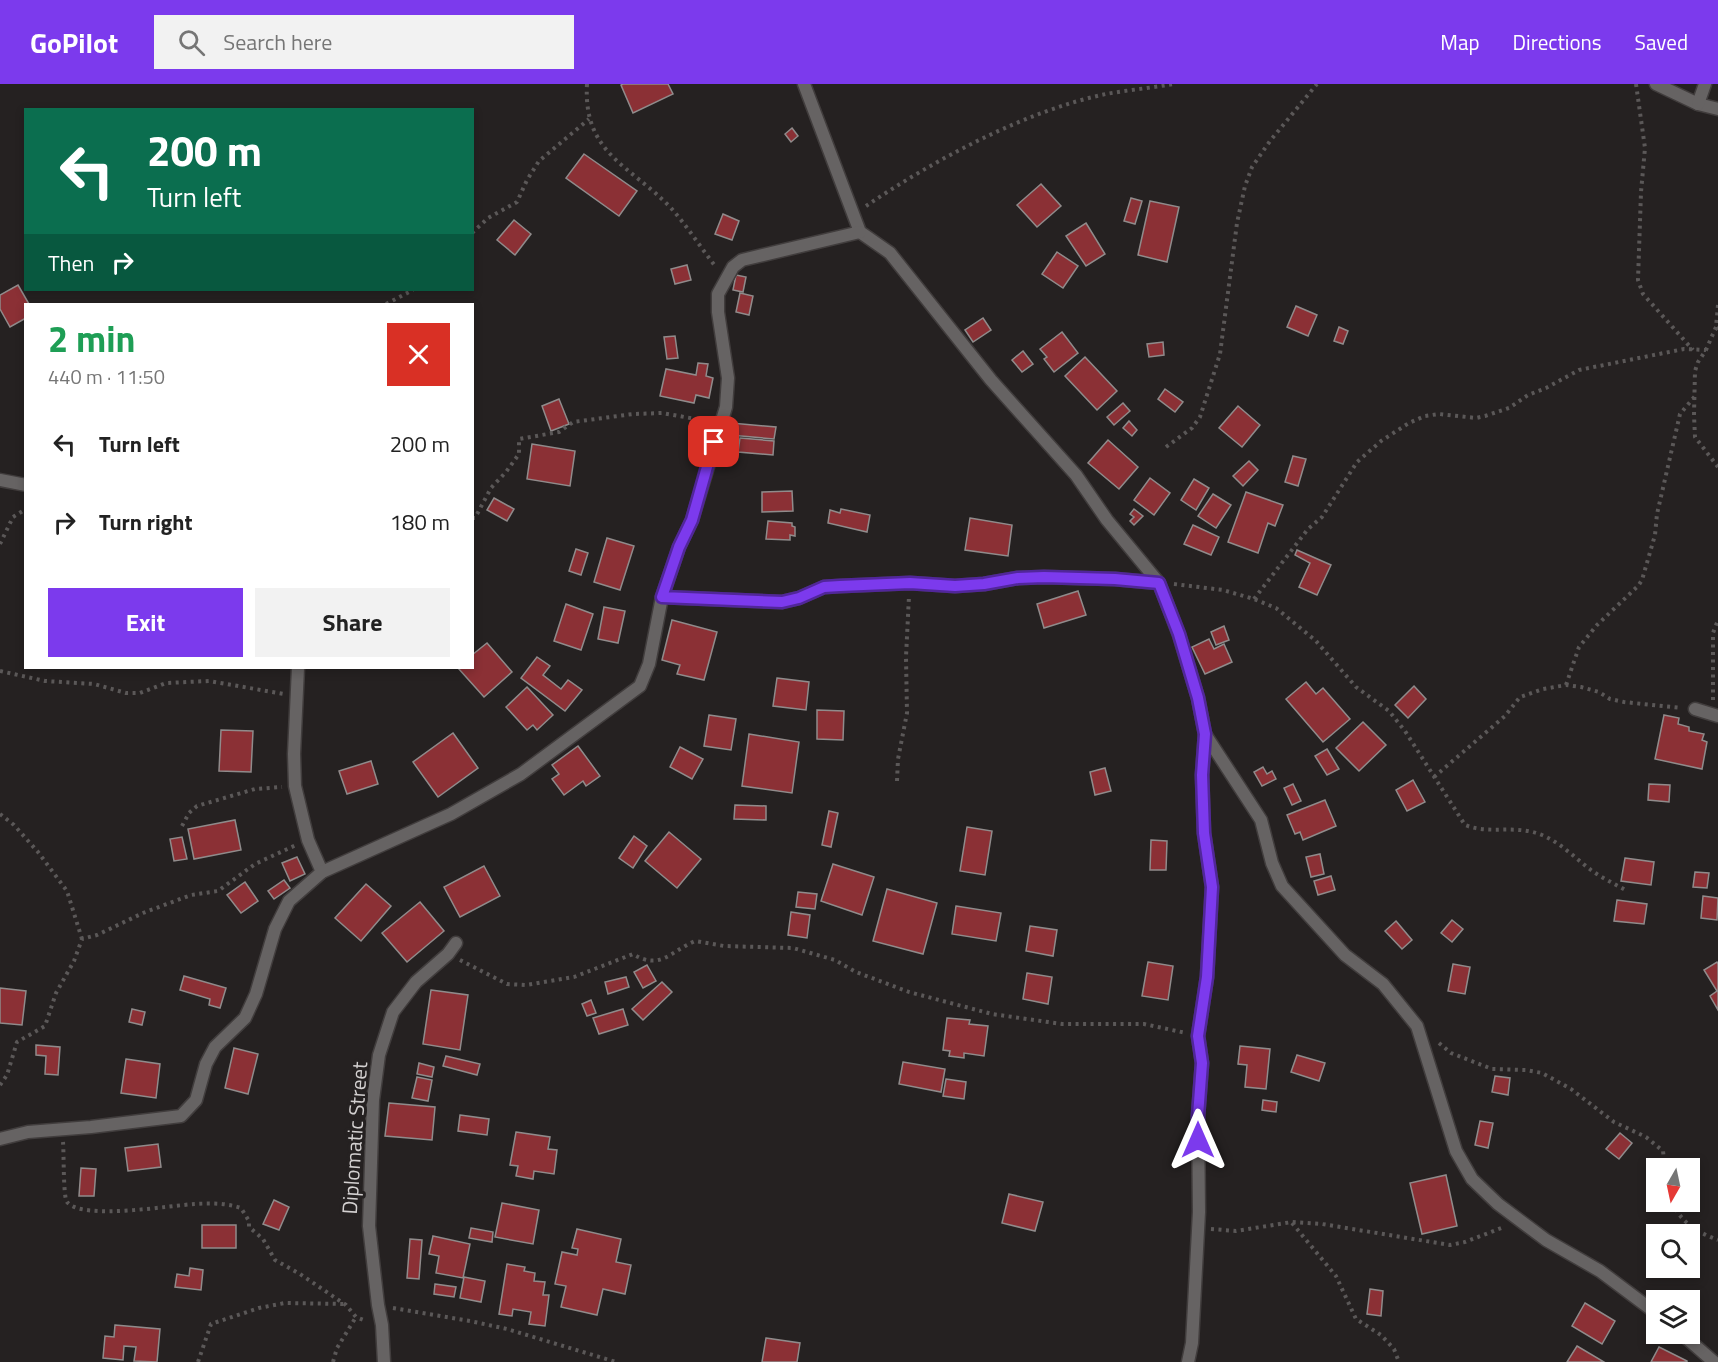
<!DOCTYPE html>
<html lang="en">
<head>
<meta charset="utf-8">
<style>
	body { margin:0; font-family:"Titillium Web",sans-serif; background:#f2f2f2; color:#222; height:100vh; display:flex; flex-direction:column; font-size:22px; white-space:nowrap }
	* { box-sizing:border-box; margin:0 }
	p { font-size:20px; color:#767676 }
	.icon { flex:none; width:33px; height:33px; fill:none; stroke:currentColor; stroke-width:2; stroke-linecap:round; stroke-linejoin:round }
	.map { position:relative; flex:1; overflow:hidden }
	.side { position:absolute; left:24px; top:219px; width:450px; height:366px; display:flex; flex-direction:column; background:#fff; border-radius:0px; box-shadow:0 3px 9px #0003 }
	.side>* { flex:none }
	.banner { position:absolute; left:24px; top:24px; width:450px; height:183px; border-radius:0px; box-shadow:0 3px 9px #0003; background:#0b6e4f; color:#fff; overflow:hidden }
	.needle { width:39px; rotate:189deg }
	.tools { position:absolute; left:1646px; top:1074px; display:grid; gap:12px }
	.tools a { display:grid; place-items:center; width:54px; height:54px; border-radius:0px; background:#fff; box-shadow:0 3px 9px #0003; font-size:30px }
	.pin { position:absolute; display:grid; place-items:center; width:51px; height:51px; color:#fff; margin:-26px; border-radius:12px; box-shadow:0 3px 9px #0006 }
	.me { position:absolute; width:66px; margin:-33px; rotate:0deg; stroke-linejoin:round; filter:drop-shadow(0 0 4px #0008) }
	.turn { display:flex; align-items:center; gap:21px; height:126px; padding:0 24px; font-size:27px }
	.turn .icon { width:78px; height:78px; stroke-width:2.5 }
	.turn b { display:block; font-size:42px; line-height:51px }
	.then { display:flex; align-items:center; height:57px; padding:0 24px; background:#0003; gap:12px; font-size:22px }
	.round { display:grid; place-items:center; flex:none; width:63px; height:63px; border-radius:0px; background:#f2f2f2 }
	.summary { display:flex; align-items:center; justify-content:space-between; height:102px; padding:0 24px }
	h1 { font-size:36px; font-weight:700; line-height:45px; color:#1e9e55 }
	.button { display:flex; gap:12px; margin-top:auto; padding:12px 24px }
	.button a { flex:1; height:69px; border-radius:0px; background:#7c3aed; color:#fff; font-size:24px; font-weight:700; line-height:69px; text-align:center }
	.button a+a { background:#f2f2f2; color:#222 }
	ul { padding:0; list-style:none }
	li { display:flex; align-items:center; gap:18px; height:78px; padding:0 24px }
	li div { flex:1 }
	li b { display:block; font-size:22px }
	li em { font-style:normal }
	header { display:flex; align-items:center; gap:36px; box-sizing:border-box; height:84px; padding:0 30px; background:#7c3aed; color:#fff }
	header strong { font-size:28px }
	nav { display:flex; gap:33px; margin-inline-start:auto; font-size:21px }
	.search { width:420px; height:54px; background:#f2f2f2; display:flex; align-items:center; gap:15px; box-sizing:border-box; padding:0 21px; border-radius:0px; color:#767676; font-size:22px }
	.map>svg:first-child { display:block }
</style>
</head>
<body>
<header>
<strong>GoPilot</strong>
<div class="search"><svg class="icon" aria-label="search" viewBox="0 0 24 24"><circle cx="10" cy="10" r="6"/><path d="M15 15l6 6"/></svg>Search here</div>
<nav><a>Map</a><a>Directions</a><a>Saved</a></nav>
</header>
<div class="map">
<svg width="1718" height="1278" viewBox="0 0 1718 1278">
	<rect width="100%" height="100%" fill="#252121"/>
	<g fill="#8b3035" stroke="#908b8b" stroke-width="1.5">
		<path d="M623 0H668L673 10 633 29 621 1Z"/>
		<path d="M792 44 798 52 791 58 785 50Z"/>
		<path d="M584 70 637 107 619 132 566 94Z"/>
		<path d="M1041 100 1061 122 1037 143 1017 121Z"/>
		<path d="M1131 114 1142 117 1135 140 1124 137Z"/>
		<path d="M1150 117 1179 123 1167 178 1138 171Z"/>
		<path d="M723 130 739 137 732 156 715 150Z"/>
		<path d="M514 136 531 150 515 171 497 156Z"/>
		<path d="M1086 139 1105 170 1086 182 1066 152Z"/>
		<path d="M1057 168 1078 182 1063 204 1042 190Z"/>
		<path d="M687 181 691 196 675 200 671 185Z"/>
		<path d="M736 191 746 193 743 208 733 206Z"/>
		<path d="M18 201 29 220H26V234L10 243 0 225V211Z"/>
		<path d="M740 209 753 212 749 231 736 228Z"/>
		<path d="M1296 222 1317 231 1308 252 1287 243Z"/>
		<path d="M983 234 991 246 973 258 965 246Z"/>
		<path d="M1339 243 1348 247 1343 260 1334 257Z"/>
		<path d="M1062 248 1078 269 1054 288 1044 275 1047 273 1040 265Z"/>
		<path d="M675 252 678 274 667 275 664 253Z"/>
		<path d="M1163 258 1164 271 1149 273 1147 260Z"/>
		<path d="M1023 267 1033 280 1022 288 1012 276Z"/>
		<path d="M1085 273 1117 307 1097 326 1065 292Z"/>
		<path d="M698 279 708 280 706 292 713 294 709 314 696 311 694 319 660 312 666 285 696 291Z"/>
		<path d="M1165 305 1183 318 1175 328 1158 315Z"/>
		<path d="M559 315 569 340 551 347 542 322Z"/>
		<path d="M1123 319 1130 327 1114 341 1107 333Z"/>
		<path d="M1238 322 1260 341 1242 363 1219 344Z"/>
		<path d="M1129 337 1137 346 1132 352 1123 344Z"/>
		<path d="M731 339 776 343 774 355 730 351Z"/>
		<path d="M740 354 774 357 773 371 738 368Z"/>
		<path d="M1108 356 1138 383 1119 405 1088 379Z"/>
		<path d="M532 360 575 367 570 402 527 395Z"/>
		<path d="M1293 372 1306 375 1298 402 1285 398Z"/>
		<path d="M1249 377 1258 386 1243 402 1233 392Z"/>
		<path d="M1150 394 1170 409 1154 431 1134 416Z"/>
		<path d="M1194 395 1209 404 1196 426 1181 416Z"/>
		<path d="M792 407 793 427 762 428V408Z"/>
		<path d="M1246 408 1283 421 1275 442 1268 439 1258 469 1228 458Z"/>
		<path d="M1213 410 1231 421 1216 444 1198 432Z"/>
		<path d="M494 414 514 425 507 437 487 426Z"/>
		<path d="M841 425 870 431 867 448 828 439 830 426 840 429Z"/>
		<path d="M1134 425 1143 432 1134 441 1130 437 1134 433 1130 430Z"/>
		<path d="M970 434 1012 441 1008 472 965 466Z"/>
		<path d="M768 437 792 439V442L795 443V452L790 451V456L766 455Z"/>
		<path d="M1193 441 1219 453 1211 471 1184 460Z"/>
		<path d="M607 454 634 462 620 506 594 498Z"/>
		<path d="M576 465 588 469 581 491 569 487Z"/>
		<path d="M1297 466 1331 481 1317 511 1299 503 1310 479 1295 471Z"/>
		<path d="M1078 507 1086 531 1044 544 1037 520Z"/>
		<path d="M566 520 593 530 581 566 554 557Z"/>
		<path d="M604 523 625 527 618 559 598 555Z"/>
		<path d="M672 536 717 548 704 596 677 590 680 581 662 576Z"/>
		<path d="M1224 542 1229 556 1216 561 1211 548Z"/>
		<path d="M1209 555 1214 565 1224 560 1232 578 1205 590 1192 563Z"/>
		<path d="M487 559 512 588 484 613 458 584H472V571Z"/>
		<path d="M537 573 550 582 543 591 561 605 568 596 582 606 565 627 521 594Z"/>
		<path d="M777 594 809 598 806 626 773 622Z"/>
		<path d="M1306 598 1316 610 1323 604 1350 635 1323 658 1286 615Z"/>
		<path d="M1414 602 1426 615 1408 634 1395 621Z"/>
		<path d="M527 603 553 631 537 646 533 641 527 646 506 623Z"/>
		<path d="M817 626 844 627 843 656 817 655Z"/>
		<path d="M709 631 736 635 731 666 704 662Z"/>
		<path d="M1664 631 1679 634 1678 640 1689 643V647L1704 650 1702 656 1707 658 1702 685 1655 675Z"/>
		<path d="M1363 638 1386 661 1359 687 1336 664Z"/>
		<path d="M221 646 253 647 251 688 219 687Z"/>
		<path d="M453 649 478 684 438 713 413 678Z"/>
		<path d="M749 650 799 658 792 709 742 702Z"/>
		<path d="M578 662 600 692 586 702 583 697 564 711 552 695 559 690 552 681Z"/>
		<path d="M680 663 703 675 692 695 670 683Z"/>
		<path d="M1327 665 1339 685 1327 691 1315 672Z"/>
		<path d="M371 677 378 700 347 710 339 687Z"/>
		<path d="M1263 683 1267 690 1272 687 1276 695 1262 702 1254 688Z"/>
		<path d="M1105 684 1111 707 1095 711 1090 688Z"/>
		<path d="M1413 696 1425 718 1407 727 1396 706Z"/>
		<path d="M1293 700 1301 717 1292 721 1284 704Z"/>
		<path d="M1649 700 1670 701 1669 718 1648 716Z"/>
		<path d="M1325 716 1336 742 1303 756 1300 748 1295 750 1287 731Z"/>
		<path d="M735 721 766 722V736L734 735Z"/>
		<path d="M829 727 838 729 831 763 822 761Z"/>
		<path d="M235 736 241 766 194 775 188 745Z"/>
		<path d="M967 743 992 747 985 791 960 787Z"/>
		<path d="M669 748 701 775 677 804 645 777Z"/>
		<path d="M634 752 647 762 633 784 619 774Z"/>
		<path d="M182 753 187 775 174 777 170 755Z"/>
		<path d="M1151 756 1167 757 1166 786H1150Z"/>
		<path d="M1320 770 1324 790 1311 793 1306 773Z"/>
		<path d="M297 773 305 790 290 797 282 779Z"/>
		<path d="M1625 774 1654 778 1651 801 1621 797Z"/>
		<path d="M833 780 874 793 862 831 821 817Z"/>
		<path d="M484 782 500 812 460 833 444 803Z"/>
		<path d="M1695 788 1709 789 1707 804 1693 803Z"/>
		<path d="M1331 792 1335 806 1318 811 1314 797Z"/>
		<path d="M284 796 290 804 274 815 268 807Z"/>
		<path d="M245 798 258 817 241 829 227 811Z"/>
		<path d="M366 800 391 822 361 857 335 834Z"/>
		<path d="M887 805 937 819 923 870 873 857Z"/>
		<path d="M798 808 817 810 815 825 796 823Z"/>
		<path d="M1703 812 1718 814 1717 836 1701 834Z"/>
		<path d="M1617 816 1647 820 1644 840 1614 837Z"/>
		<path d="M420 818 444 847 407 878 382 849Z"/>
		<path d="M956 822 1001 829 996 857 952 850Z"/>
		<path d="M791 828 810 831 807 854 788 851Z"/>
		<path d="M1452 836 1463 845 1452 858 1441 849Z"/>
		<path d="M1396 837 1412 856 1402 865 1385 847Z"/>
		<path d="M1030 842 1057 846 1053 872 1026 867Z"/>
		<path d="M1148 878 1173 882 1168 916 1142 912Z"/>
		<path d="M1717 878 1718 880V926L1710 912 1717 907 1704 886Z"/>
		<path d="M1453 880 1470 883 1465 910 1448 907Z"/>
		<path d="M647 881 656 897 643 904 634 888Z"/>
		<path d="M1027 889 1052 893 1048 920 1023 915Z"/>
		<path d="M184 892 226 904 220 924 209 921 210 915 180 906Z"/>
		<path d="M626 893 629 903 608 910 605 898Z"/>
		<path d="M662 898 672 908 643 936 632 925Z"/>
		<path d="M0 904 26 907 22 941 0 939Z"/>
		<path d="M431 906 468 911 460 966 423 960Z"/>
		<path d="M591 916 596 929 587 932 582 920Z"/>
		<path d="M132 925 145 928 142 941 129 938Z"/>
		<path d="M623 925 628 941 599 950 593 934Z"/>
		<path d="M947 934 970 936 969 940 988 942 984 972 964 969V974L949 972 950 967 943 966Z"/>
		<path d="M36 961 60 963 58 991 45 990 46 972 36 971Z"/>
		<path d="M1240 962 1270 965 1266 1005 1245 1003 1247 981 1238 980Z"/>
		<path d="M234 964 258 970 248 1010 225 1004Z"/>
		<path d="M1297 971 1325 979 1319 997 1291 988Z"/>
		<path d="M446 972 480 980 477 991 443 982Z"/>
		<path d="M126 975 160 980 156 1014 121 1009Z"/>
		<path d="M903 978 945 985 941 1008 899 1000Z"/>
		<path d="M419 979 434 983 432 993 417 990Z"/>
		<path d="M1495 992 1510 994 1508 1011 1492 1008Z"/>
		<path d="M417 993 432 996 428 1017 412 1014Z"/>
		<path d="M946 995 966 998 964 1015 943 1012Z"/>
		<path d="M1263 1016 1277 1018 1276 1028 1262 1026Z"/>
		<path d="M389 1019 435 1023 432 1056 385 1052Z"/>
		<path d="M460 1031 489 1035 487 1051 458 1047Z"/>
		<path d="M1480 1037 1493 1039 1488 1064 1475 1061Z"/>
		<path d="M516 1048 550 1053 548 1065 557 1066 554 1090 534 1087 533 1095 516 1092 518 1082 510 1081Z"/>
		<path d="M1620 1049 1632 1059 1619 1075 1606 1065Z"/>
		<path d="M158 1060 161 1083 128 1087 125 1064Z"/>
		<path d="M81 1084 96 1085 94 1112H79Z"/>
		<path d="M1446 1091 1457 1142 1422 1150 1410 1099Z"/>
		<path d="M1009 1110 1043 1118 1035 1147 1002 1139Z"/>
		<path d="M274 1116 289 1123 279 1146 263 1140Z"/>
		<path d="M502 1119 539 1126 533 1160 495 1153Z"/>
		<rect x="202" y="1141" width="34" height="23"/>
		<path d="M471 1144 493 1148 492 1158 469 1154Z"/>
		<path d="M577 1145 621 1155 616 1178 631 1181 625 1210 603 1205 597 1231 561 1223 566 1202 555 1200 562 1168 577 1171 578 1165 572 1164Z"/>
		<path d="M433 1152 470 1160 463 1194 436 1189 439 1172 429 1170Z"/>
		<path d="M410 1155 422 1156 419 1195 407 1194Z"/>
		<path d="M507 1180 525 1183 524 1187 535 1189 534 1197 545 1198 543 1211H549L545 1242 529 1240 531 1228 513 1225 512 1232 499 1230Z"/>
		<path d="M190 1184 203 1186 201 1206 175 1203 177 1190 189 1192Z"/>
		<path d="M464 1193 485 1197 481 1218 460 1214Z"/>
		<path d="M435 1200 456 1203 454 1213 434 1210Z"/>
		<path d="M1370 1205 1383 1207 1381 1232 1367 1230Z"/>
		<path d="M1585 1219 1615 1237 1602 1260 1572 1242Z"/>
		<path d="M115 1241 160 1245 157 1278 134 1277 136 1263 124 1262 123 1276 103 1274 105 1252 114 1253Z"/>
		<path d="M766 1254 800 1259 797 1278H762Z"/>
		<path d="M1577 1262 1604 1278H1567Z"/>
		<path d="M1659 1263 1687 1277V1278H1651Z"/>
	</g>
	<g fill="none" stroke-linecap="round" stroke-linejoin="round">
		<defs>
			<g id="street">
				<path d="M804 0 860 148 890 169 991 296 1076 391 1107 436 1159 499 1179 551 1198 614 1205 650 1202 691 1204 749 1212 803 1207 893 1198 952 1202 979 1198 1032 1199 1128 1192 1259 1188 1278"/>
				<path d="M1656 0 1698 20 1718 25"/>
				<path d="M1698 20 1705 0"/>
				<path d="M0 396 26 401"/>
				<path d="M662 513 782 518 799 514 824 503 840 502 910 499 955 502 984 500 1018 494 1044 493 1115 495 1159 499"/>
				<path d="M298 584 294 670 295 702 308 756 322 788"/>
				<path d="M1695 625 1718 632"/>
				<path d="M1205 650 1261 736 1272 779 1282 802 1345 871 1383 900 1417 942 1456 1067 1472 1095 1498 1120 1546 1156 1600 1187 1656 1229"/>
				<path d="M0 1055 28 1048 91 1043 181 1032 196 1016 206 980 215 963 245 934 256 910 275 845 289 817 322 788 451 730 521 690 640 602 649 580 662 513 679 463 692 436 726 323 728 294 718 228V210L733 183 742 176 860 148"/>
				<path d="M1682 1250 1714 1278"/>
				<path d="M384 1278 382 1241 378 1221 369 1142 373 1016 379 971 393 928 416 898 448 870 456 859"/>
			</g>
		</defs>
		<use href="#street" stroke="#413d3d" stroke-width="15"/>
		<g stroke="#5b5858" stroke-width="4" stroke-dasharray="3 4.5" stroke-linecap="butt">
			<path d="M587 0C583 70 630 81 671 124 687 142 701 164 716 183"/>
			<path d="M1636 0 1645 64 1641 108 1638 196 1643 210 1693 266"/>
			<path d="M866 122C934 76 1025 27 1106 10 1128 6 1151 4 1173 0"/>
			<path d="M472 149 488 134 517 118 527 96 539 77 589 35"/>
			<path d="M386 220 413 206"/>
			<path d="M1718 221 1716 243 1718 246"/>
			<path d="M1716 243 1706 266 1698 278 1695 287 1694 331 1695 353 1718 383"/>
			<path d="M1166 363 1192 344 1200 333 1220 270 1237 139 1245 102 1252 83 1270 57 1317 0"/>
			<path d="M472 434H475L491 404 506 388 519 370V355L559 348 573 338 633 330 662 329 707 337"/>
			<path d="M0 460 13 433 26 425"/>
			<path d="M1174 500 1223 506 1254 515 1276 524 1316 557 1356 603 1389 627 1405 647 1465 741C1490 751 1515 740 1542 751 1561 759 1575 774 1591 786 1602 794 1615 800 1627 807"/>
			<path d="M1254 515 1308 445 1322 433 1357 378 1381 357 1409 339 1425 332 1439 330 1476 334 1485 332 1509 324 1528 311 1546 304 1579 286 1684 265 1706 266"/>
			<path d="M0 587 45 597 94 600 126 609H140L166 599 209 597 284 610"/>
			<path d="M1566 601 1579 563 1597 541 1638 502 1642 496 1655 451 1657 430 1680 330 1695 312"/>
			<path d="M1713 616V549L1718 536"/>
			<path d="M1434 693 1505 632 1520 613 1543 605 1566 601 1581 603 1599 608 1610 615 1624 618 1682 624"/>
			<path d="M897 697 898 675 907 629 906 573 909 512"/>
			<path d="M0 730 14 741 38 768 67 807 82 855"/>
			<path d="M182 742 189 729 197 722 255 705 282 703"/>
			<path d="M460 876 507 900 526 901 574 893 633 870C660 887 671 867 695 857L724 862 793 864 835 876 856 888 909 908 992 930 1062 940H1144L1186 949"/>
			<path d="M1439 959 1451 969 1492 985 1526 986 1542 989 1571 1005 1614 1038 1646 1053 1663 1067 1665 1084"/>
			<path d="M0 1001 7 991 17 958 45 942 56 909 74 877 82 855 97 851 143 829 191 811 218 807 255 780 296 761"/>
			<path d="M63 1058C64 1068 63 1113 67 1118 82 1137 172 1121 195 1120 211 1119 226 1119 241 1124L249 1137V1143L263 1155 275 1176 300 1190 346 1221 356 1233 366 1237"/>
			<path d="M1673 1118C1679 1138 1699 1149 1718 1156"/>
			<path d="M1292 1139 1336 1192 1356 1235 1381 1251 1394 1265 1399 1278"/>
			<path d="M1211 1145 1236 1147 1292 1138 1322 1140 1450 1161 1465 1158 1504 1143"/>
			<path d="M393 1224 470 1237 507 1245 616 1278"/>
			<path d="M198 1278 211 1240 259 1224 285 1219 344 1220"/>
			<path d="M333 1278 337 1264 356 1233"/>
		</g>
		<use href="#street" stroke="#666363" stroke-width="12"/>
	</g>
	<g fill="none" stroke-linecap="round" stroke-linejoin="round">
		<defs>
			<path id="route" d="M714 358 692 436 679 463 662 513 782 518 799 514 824 503 840 502 910 499 955 502 984 500 1018 494 1044 493 1115 495 1159 499 1179 550 1198 614 1205 650 1202 691 1204 749 1212 803 1207 893 1198 952 1202 979 1198 1032V1056"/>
		</defs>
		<use href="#route" stroke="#51269a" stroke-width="15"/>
		<use href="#route" stroke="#7c3aed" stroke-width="10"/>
	</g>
	<g text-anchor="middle" stroke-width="6" stroke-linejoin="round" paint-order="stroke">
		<g font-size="21" fill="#d3d0d0" stroke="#252121">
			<text transform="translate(355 1054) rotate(-86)" y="7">Diplomatic Street</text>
		</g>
	</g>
</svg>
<div class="tools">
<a><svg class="needle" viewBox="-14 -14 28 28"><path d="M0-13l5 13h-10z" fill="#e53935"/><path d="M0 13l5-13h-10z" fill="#767676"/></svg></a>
<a><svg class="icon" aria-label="search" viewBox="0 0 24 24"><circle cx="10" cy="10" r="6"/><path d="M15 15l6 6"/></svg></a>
<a><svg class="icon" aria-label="layers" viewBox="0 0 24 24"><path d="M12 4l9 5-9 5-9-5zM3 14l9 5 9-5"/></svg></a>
</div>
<div class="pin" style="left:714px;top:358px;background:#d93025"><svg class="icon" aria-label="arrive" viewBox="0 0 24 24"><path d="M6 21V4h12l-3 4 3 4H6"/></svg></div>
<svg class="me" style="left:1198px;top:1056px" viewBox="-20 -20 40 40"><path d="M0-17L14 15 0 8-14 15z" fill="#7c3aed" stroke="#fff" stroke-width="4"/></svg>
<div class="banner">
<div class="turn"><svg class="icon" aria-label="left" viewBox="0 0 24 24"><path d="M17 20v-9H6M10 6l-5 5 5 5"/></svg><div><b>200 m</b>Turn left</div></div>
<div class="then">Then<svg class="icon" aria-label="right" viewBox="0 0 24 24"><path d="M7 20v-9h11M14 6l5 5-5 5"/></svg></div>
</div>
<section class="side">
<div class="summary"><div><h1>2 min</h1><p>440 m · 11:50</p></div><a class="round" style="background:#d93025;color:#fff"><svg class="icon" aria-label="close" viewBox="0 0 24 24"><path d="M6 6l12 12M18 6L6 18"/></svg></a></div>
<ul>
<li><svg class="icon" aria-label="left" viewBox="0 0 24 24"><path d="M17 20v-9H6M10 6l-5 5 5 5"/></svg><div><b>Turn left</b></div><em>200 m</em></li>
<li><svg class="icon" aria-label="right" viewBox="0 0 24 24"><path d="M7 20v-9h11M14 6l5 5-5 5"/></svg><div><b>Turn right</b></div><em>180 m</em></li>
</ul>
<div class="button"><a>Exit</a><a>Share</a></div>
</section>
</div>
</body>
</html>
